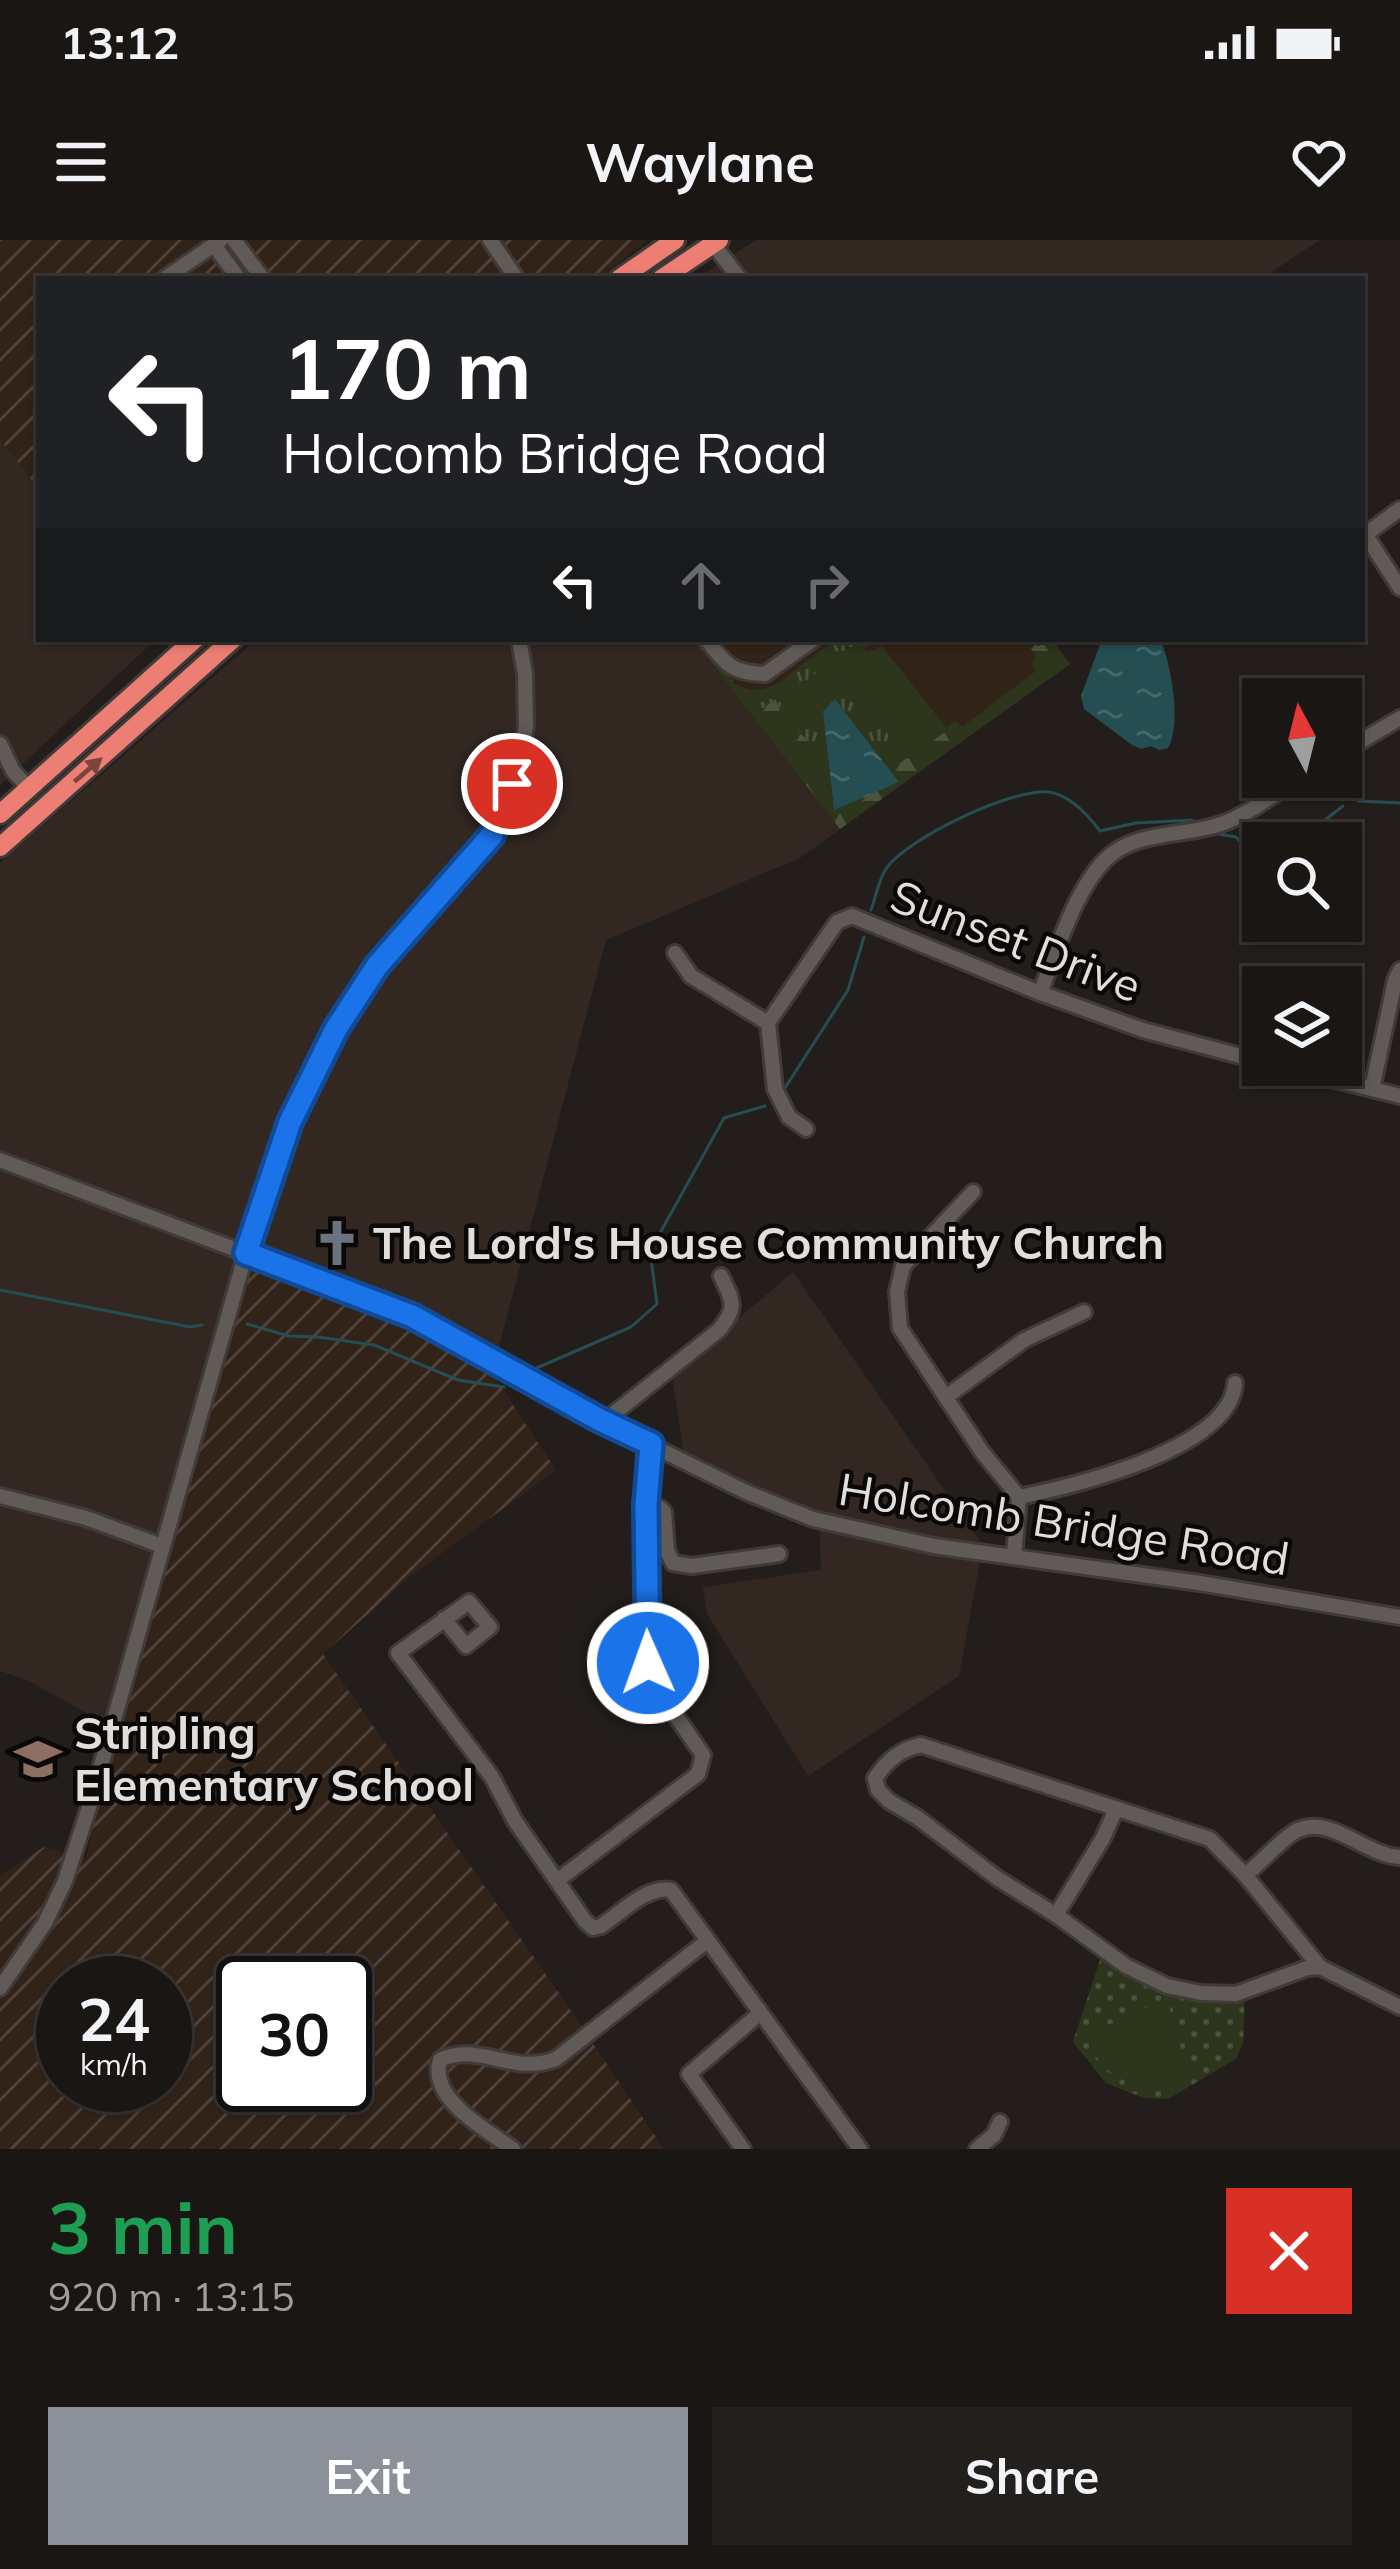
<!DOCTYPE html>
<html lang="en">
<head>
<meta charset="utf-8">
<style>
	body { margin:0; font-family:Mulish,sans-serif; background:#231f1d; color:#f1f3f6; height:100vh; display:flex; flex-direction:column; font-size:45px; white-space:nowrap }
	* { box-sizing:border-box; margin:0 }
	p { font-size:39px; color:#9f9fa0 }
	.icon { flex:none; width:66px; height:66px; fill:none; stroke:currentColor; stroke-width:2; stroke-linecap:round; stroke-linejoin:round }
	.map { position:relative; height:1909px; overflow:hidden }
	.details { display:flex; flex-direction:column; background:#1a1614; flex:1 }
	.details>* { flex:none }
	.top-card { position:absolute; left:36px; top:36px; width:1329px; height:366px; border-radius:0px; box-shadow:0 3px 9px #0004,0 0 0 3px #383534; background:#202124; color:#fff; overflow:hidden }
	.needle { width:78px; rotate:353deg }
	.buttons { position:absolute; left:1242px; top:438px; display:grid; gap:24px }
	.buttons a { display:grid; place-items:center; width:120px; height:120px; border-radius:0px; background:#1a1614; box-shadow:0 3px 9px #0004,0 0 0 3px #383534; font-size:60px }
	.speed { position:absolute; left:36px; top:1716px; display:flex; gap:24px; font-size:60px; font-weight:700; text-align:center }
	.speed>* { display:grid; place-content:center; width:156px; height:156px; border-radius:50%; background:#1a1614; box-shadow:0 3px 9px #0004,0 0 0 3px #383534; line-height:1 }
	.speed small { font-size:30px; font-weight:400 }
	.speed .limit { border:6px solid #111; border-radius:18px; background:#fff; color:#111 }
	.pin { position:absolute; display:grid; place-items:center; width:102px; height:102px; color:#fff; margin:-51px; border:6px solid #fff; border-radius:50%; box-shadow:0 3px 12px #0007 }
	.me { position:absolute; width:132px; margin:-66px; rotate:358deg; stroke-linejoin:round; filter:drop-shadow(0 0 9px #0008) }
	.turn { display:flex; align-items:center; gap:42px; height:252px; padding:0 48px; font-size:54px }
	.turn .icon { width:156px; height:156px; stroke-width:2.5 }
	.turn b { display:block; font-size:84px; line-height:102px }
	.lanes { display:flex; align-items:center; height:114px; padding:0 48px; background:#0003; justify-content:center; gap:60px; direction:ltr }
	.lanes .off { opacity:.35 }
	.round { display:grid; place-items:center; flex:none; width:126px; height:126px; border-radius:0px; background:#231f1d }
	.summary { display:flex; align-items:center; justify-content:space-between; height:204px; padding:0 48px }
	h1 { font-size:72px; font-weight:700; line-height:90px; color:#1e9e55 }
	.action { display:flex; gap:24px; margin-top:auto; padding:24px 48px }
	.action a { flex:1; height:138px; border-radius:0px; background:#8c9099; color:#fff; font-size:48px; font-weight:700; line-height:138px; text-align:center }
	.action a+a { background:#231f1d; color:#f1f3f6 }
	.status { display:flex; justify-content:space-between; align-items:center; height:84px; padding:0 60px; background:#1a1614; direction:ltr }
	.status svg { height:33px; fill:currentColor }
	header { display:flex; justify-content:space-between; align-items:center; height:156px; padding:0 48px; background:#1a1614; font-size:54px; font-weight:700 }
	.map>svg:first-child { display:block }
</style>
</head>
<body>
<div class="status"><b>13:12</b><svg viewBox="0 0 49 12"><path d="M0 12V9h3v3zM5 12V6h3v6zM10 12V3h3v9zM15 12V0h3v12zM26 1h20v11H26zM47 4h2v5h-2z"/></svg></div>
<header><svg class="icon" aria-label="menu" viewBox="0 0 24 24"><path d="M4 6h16M4 12h16M4 18h16"/></svg>Waylane<svg class="icon" aria-label="heart" viewBox="0 0 24 24"><path d="M12 20l-8-8c-3-5 5-10 8-4 3-6 11-1 8 4z"/></svg></header>
<div class="map">
<svg width="1400" height="1909" viewBox="0 0 1400 1909">
	<defs>
		<pattern id="industrial-furrows" width="10" height="10" patternUnits="userSpaceOnUse" patternTransform="scale(3)"><rect width="10" height="10" fill="#322319"/><path d="M-1 1l2-2M0 10L10 0M9 11l2-2" fill="none" stroke="#4f423a"/></pattern>
		<pattern id="grass-tufts" width="24" height="20" patternUnits="userSpaceOnUse" patternTransform="scale(3)"><rect width="24" height="20" fill="#2d351c"/><path d="M3 7l-1-3M5 7V3M7 7l1-3M15 17l-1-3M17 17v-4M19 17l1-3" fill="none" stroke="#4b523c"/></pattern>
		<pattern id="forest-firs" width="22" height="20" patternUnits="userSpaceOnUse" patternTransform="scale(3)"><rect width="22" height="20" fill="#2d351c"/><path d="M5 1l3.5 6h-7zM16 11l3.5 6h-7z" fill="#4b523c"/></pattern>
		<pattern id="park-dots" width="8" height="8" patternUnits="userSpaceOnUse" patternTransform="scale(3)"><rect width="8" height="8" fill="#2d351c"/><path d="M2 2h.1M6 6h.1" fill="none" stroke="#4b523c" stroke-width="1.8" stroke-linecap="round"/></pattern>
		<pattern id="water-ripples" width="26" height="14" patternUnits="userSpaceOnUse" patternTransform="scale(3)"><rect width="26" height="14" fill="#254e52"/><path d="M2 4q2-2 4 0t4 0M15 11q2-2 4 0t4 0" fill="none" stroke="#44676a"/></pattern>
	</defs>
	<rect width="100%" height="100%" fill="#231e1b"/>
	<g fill="#322721">
		<path d="M756 0H1320L1261 39H696Z"/>
		<path d="M0 199 39 249V399L155 400 0 545Z"/>
		<path d="M257 399H1051L1070 424 800 618 606 700 492 1133 427 1077 165 1319 122 1493 29 1441 0 1431V623Z"/>
		<path d="M793 1032 983 1305 959 1436 808 1536 707 1374 703 1347 821 1330 819 1277 684 1217 672 1135Z"/>
	</g>
	<g fill="url(#industrial-furrows)" fill-rule="evenodd">
		<path d="M0 0H647L599 39H39V249L0 199Z"/>
		<path d="M250 1012 427 1077 492 1133 556 1230 412 1335 323 1414 563 1759 664 1909H0V1635L44 1607 86 1618 101 1554 122 1493 165 1319ZM63 1743H165V1845H63ZM243 1743H345V1845H243Z"/>
	</g>
	<path fill="#322318" d="M693 399H1051L1070 424 840 589Z"/>
	<path fill="url(#grass-tufts)" d="M879 399 864 409 860 406 839 433 908 519 890 530 836 460 823 471 831 548 824 545 823 527 810 517 809 501 779 476 775 460 760 470 750 450 764 449 775 445 831 403 841 399Z"/>
	<path fill="url(#forest-firs)" d="M693 399H700L735 444 750 450 760 470 776 459 779 476 809 501 810 517 823 527 824 544 831 548 834 570 899 541 890 530 948 489 947 486 956 481 962 487 1036 431 1031 422 1037 416 1031 409 1035 405 1040 406 1037 399H1051L1070 424 840 589Z"/>
	<path fill="url(#park-dots)" d="M1103 1711 1167 1746 1245 1752 1243 1803 1236 1819 1168 1859 1144 1858 1106 1843 1073 1802Z"/>
	<g fill="#2d351c">
		<path d="M860 406 867 412 882 406 948 490 908 519 839 433 807 458 803 443 849 407Z"/>
		<path d="M1163 1760 1168 1762 1190 1841C1145 1858 1102 1841 1085 1796Z"/>
	</g>
	<g fill="url(#water-ripples)">
		<path d="M1102 399H1160C1171 423 1182 485 1168 508L1159 510 1151 506 1142 509 1132 505 1084 469 1081 456Z"/>
		<path d="M835 459 899 542 834 570 823 471Z"/>
	</g>
	<g fill="none" stroke-linecap="round" stroke-linejoin="round">
		<g stroke="#254e52" stroke-width="3">
			<path d="M1358 561 1400 563"/>
			<path d="M1218 594 1236 597 1253 616H1263"/>
			<path d="M1296 603 1343 566"/>
			<path d="M871 670C876 656 879 637 888 626 911 597 1012 548 1049 552 1070 555 1088 575 1100 591L1136 583 1192 580"/>
			<path d="M783 851 848 750 864 697"/>
			<path d="M0 1050 190 1087 202 1085"/>
			<path d="M247 1084 289 1096 318 1097 374 1105 458 1140 504 1147"/>
			<path d="M532 1130 631 1087 657 1064 650 1011 724 878 765 866"/>
		</g>
		<defs>
			<g id="minor">
				<path d="M234 0 263 39"/>
				<path d="M490 0 517 39"/>
				<path d="M710 0 740 39"/>
				<path d="M214 5 239 39"/>
				<path d="M164 39 221 0"/>
				<path d="M1365 294 1400 348"/>
				<path d="M1362 297 1400 269"/>
				<path d="M706 399C726 424 731 433 765 434L814 399"/>
				<path d="M0 504 13 531 28 547"/>
				<path d="M1341 513 1400 478"/>
				<path d="M675 713 691 736 768 783"/>
				<path d="M1040 753C1057 711 1074 651 1106 619 1136 590 1183 597 1221 584 1246 576 1278 551 1301 537"/>
				<path d="M1276 825 1400 856"/>
				<path d="M1372 849 1395 741 1400 730"/>
				<path d="M806 889 789 877 775 849 768 783 837 682 852 676 1040 753 1143 790 1263 822"/>
				<path d="M0 920 413 1077 600 1180 746 1252 813 1279 934 1306 1200 1343 1400 1377"/>
				<path d="M973 952 903 1026 897 1052 900 1088 982 1212 1019 1257 1014 1317"/>
				<path d="M946 1157 1024 1100 1084 1072"/>
				<path d="M600 1180 612 1175 719 1090C738 1067 733 1061 721 1036"/>
				<path d="M0 1256 86 1278 162 1306"/>
				<path d="M1019 1257C1073 1246 1231 1209 1235 1143"/>
				<path d="M646 1264 660 1268 664 1272 667 1311 673 1323 692 1326 779 1314"/>
				<path d="M444 1379 466 1406 490 1387 469 1362 398 1413 492 1537 515 1581 585 1681 593 1688 601 1686C621 1673 647 1645 671 1650L860 1909"/>
				<path d="M1245 1635C1259 1625 1284 1596 1298 1590 1332 1575 1366 1616 1400 1617"/>
				<path d="M558 1640 698 1534 703 1515 655 1446 648 1423 646 1264 651 1204"/>
				<path d="M1056 1675 1103 1598 1116 1569"/>
				<path d="M1320 1727 1245 1635 1210 1599 921 1505C900 1509 887 1521 875 1538L878 1550 889 1561 918 1578 997 1638 1056 1675 1126 1726 1167 1746 1201 1753 1236 1754 1307 1728 1320 1727 1400 1767"/>
				<path d="M0 1748 45 1683 65 1641 91 1561 249 1002 289 882 336 789 377 726 492 595 518 526 526 487 525 434 519 399"/>
				<path d="M513 1909C487 1890 428 1859 440 1820 478 1801 512 1836 556 1819L707 1701"/>
				<path d="M743 1909 689 1834 759 1774"/>
				<path d="M977 1909 994 1895 1000 1882"/>
			</g>
			<g id="highway">
				<path d="M619 39 675 0"/>
				<path d="M661 39 719 0"/>
				<path d="M0 574 195 399"/>
				<path d="M0 607 233 399"/>
			</g>
		</defs>
		<use href="#minor" stroke="#403b39" stroke-width="20"/>
		<use href="#highway" stroke="#403b39" stroke-width="24"/>
		<use href="#minor" stroke="#615b57" stroke-width="14"/>
		<use href="#highway" stroke="#ec7e73" stroke-width="18"/>
	</g>
	<defs><path id="oneway-solid" d="M-6-.8H1V-3.2L6.5 0L1 3.2V.8H-6Z" transform="scale(3)"/></defs>
	<use fill="#7c443e" href="#oneway-solid" transform="translate(88 530) rotate(-41)"/>
	<g fill="none" stroke-linecap="round" stroke-linejoin="round">
		<defs>
			<path id="route" d="M512 544 492 595 377 726 336 789 290 882 246 1013 412 1076 600 1180 651 1204 646 1264 648 1423"/>
		</defs>
		<use href="#route" stroke="#114b97" stroke-width="30"/>
		<use href="#route" stroke="#1a73e8" stroke-width="21"/>
	</g>
	<defs>
		<symbol id="church-bare" viewBox="-9 -9 18 18"><path d="M-1.2-6h2.4v3.5h3.3v2.4h-3.3V6h-2.4V-.1h-3.3v-2.4h3.3Z" fill="#6b7280" stroke="#0b0908" stroke-width="2.5" paint-order="stroke"/></symbol>
		<symbol id="school-bare" viewBox="-9 -9 18 18"><path d="M0-5L7-2L0 1L-7-2ZM-4 1L0 2.5L4 1V4Q0 6-4 4Z" fill="#8d6e63" stroke="#0b0908" stroke-width="2.5" paint-order="stroke"/></symbol>
	</defs>
	<g fill-rule="evenodd">
		<use href="#church-bare" x="304" y="970" width="66" height="66"/>
		<use href="#school-bare" x="5" y="1486" width="66" height="66"/>
	</g>
	<g text-anchor="middle" stroke-width="9" stroke-linejoin="round" paint-order="stroke">
		<g font-size="45" fill="#e2dedc" stroke="#0b0908">
			<text transform="translate(1016 701) rotate(21)" y="16">Sunset Drive</text>
			<text transform="translate(1064 1284) rotate(9)" y="16">Holcomb Bridge Road</text>
		</g>
		<g font-size="45" font-weight="bold" fill="#e2dedc" stroke="#0b0908" text-anchor="start">
			<text x="373" y="1019">The Lord's House Community Church</text>
			<text x="74" y="1509">Stripling<tspan x="74" dy="52">Elementary School</tspan></text>
		</g>
	</g>
</svg>
<div class="buttons">
<a><svg class="needle" viewBox="-14 -14 28 28"><path d="M0-13l5 13h-10z" fill="#e53935"/><path d="M0 13l5-13h-10z" fill="#9f9fa0"/></svg></a>
<a><svg class="icon" aria-label="search" viewBox="0 0 24 24"><circle cx="10" cy="10" r="6"/><path d="M15 15l6 6"/></svg></a>
<a><svg class="icon" aria-label="layers" viewBox="0 0 24 24"><path d="M12 4l9 5-9 5-9-5zM3 14l9 5 9-5"/></svg></a>
</div>
<div class="speed"><div>24<small>km/h</small></div><div class="limit">30</div></div>
<div class="pin" style="left:512px;top:544px;background:#d93025"><svg class="icon" aria-label="arrive" viewBox="0 0 24 24"><path d="M6 21V4h12l-3 4 3 4H6"/></svg></div>
<svg class="me" style="left:648px;top:1423px" viewBox="-20 -20 40 40"><circle r="17" fill="#1a73e8" stroke="#fff" stroke-width="3"/><path d="M0-11L8 9 0 5-8 9z" fill="#fff"/></svg>
<div class="top-card">
<div class="turn"><svg class="icon" aria-label="left" viewBox="0 0 24 24"><path d="M17 20v-9H6M10 6l-5 5 5 5"/></svg><div><b>170 m</b>Holcomb Bridge Road</div></div>
<div class="lanes"><svg class="icon" aria-label="left" viewBox="0 0 24 24"><path d="M17 20v-9H6M10 6l-5 5 5 5"/></svg><svg class="icon off" aria-label="ahead" viewBox="0 0 24 24"><path d="M12 20V5M6 11l6-6 6 6"/></svg><svg class="icon off" aria-label="right" viewBox="0 0 24 24"><path d="M7 20v-9h11M14 6l5 5-5 5"/></svg></div>
</div>
</div>
<section class="details">
<div class="summary"><div><h1>3 min</h1><p>920 m · 13:15</p></div><a class="round" style="background:#d93025;color:#fff"><svg class="icon" aria-label="close" viewBox="0 0 24 24"><path d="M6 6l12 12M18 6L6 18"/></svg></a></div>
<div class="action"><a>Exit</a><a>Share</a></div>
</section>
</body>
</html>
